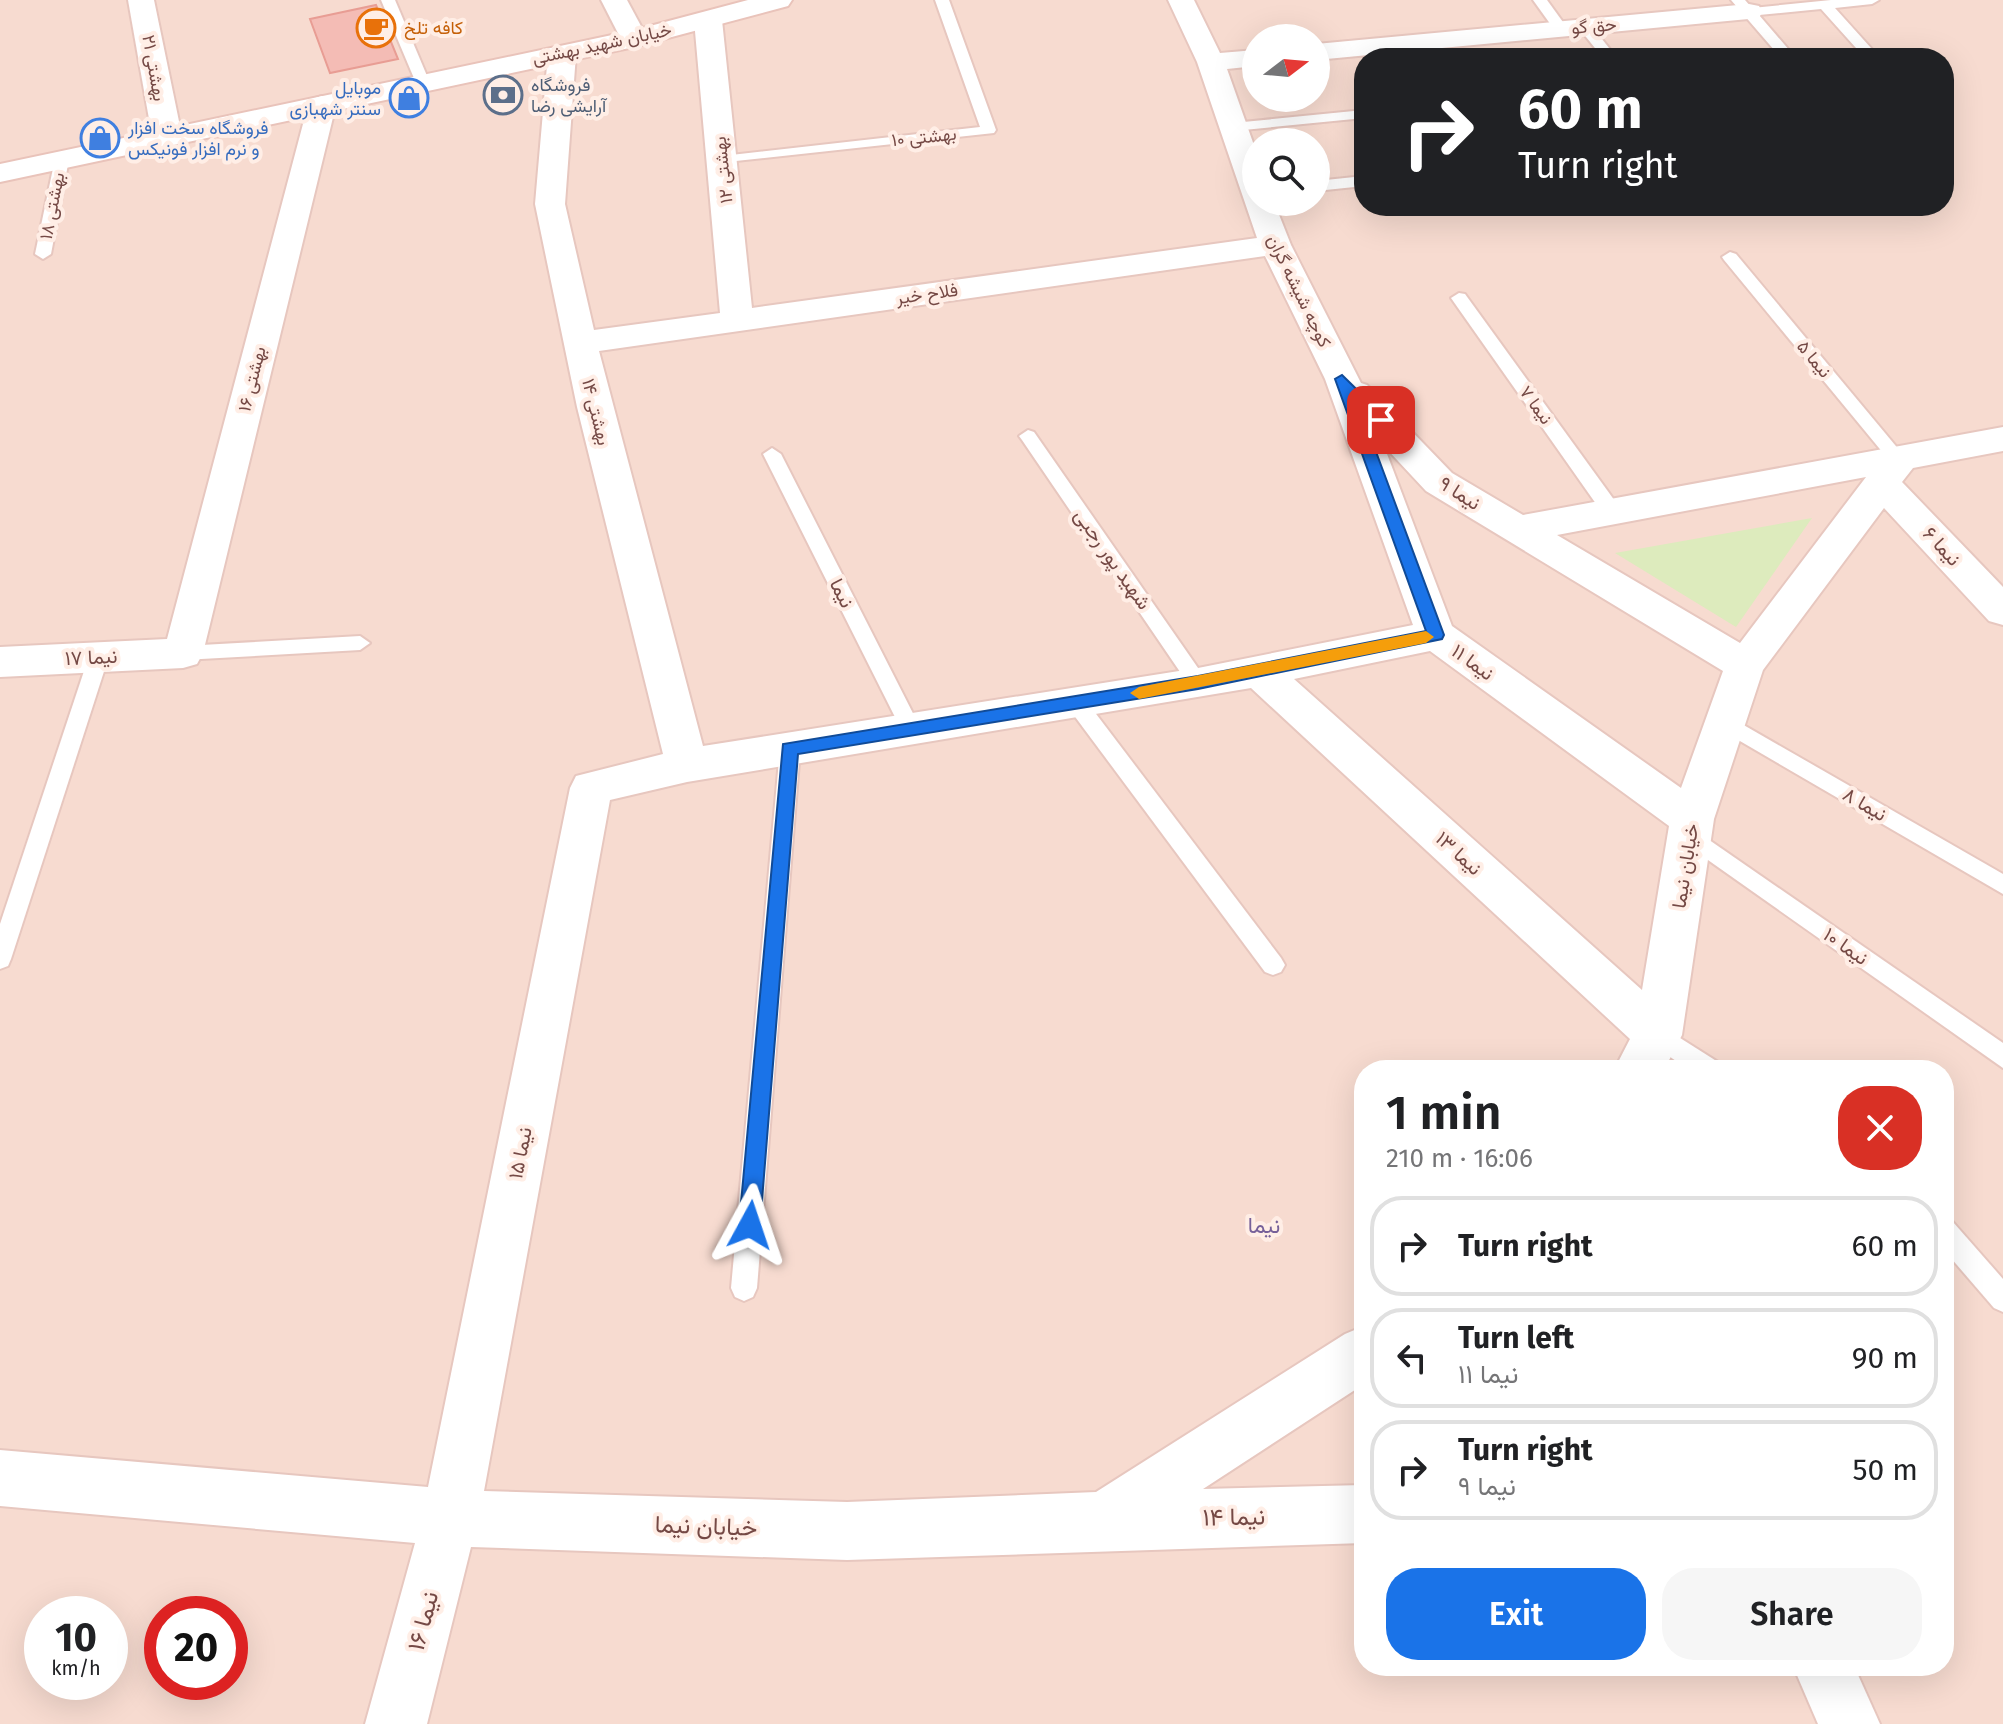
<!DOCTYPE html>
<html lang="en">
<head>
<meta charset="utf-8">
<style>
	body { margin:0; font-family:"Fira Sans",Vazirmatn,sans-serif; background:#f6f6f6; color:#202124; height:100vh; display:flex; flex-direction:column; font-size:30px; white-space:nowrap }
	* { box-sizing:border-box; margin:0 }
	p { font-size:26px; color:#757577 }
	.icon { flex:none; width:44px; height:44px; fill:none; stroke:currentColor; stroke-width:2; stroke-linecap:round; stroke-linejoin:round }
	.map { position:relative; flex:1; overflow:hidden }
	.details { position:absolute; left:1354px; top:1060px; width:600px; height:616px; display:flex; flex-direction:column; background:#fff; border-radius:32px; box-shadow:0 8px 32px #0002 }
	.details>* { flex:none }
	.hud { position:absolute; left:1354px; top:48px; width:600px; height:168px; border-radius:32px; box-shadow:0 8px 32px #0002; background:#202124; color:#fff; overflow:hidden }
	.needle { width:52px; rotate:74deg }
	.fabs { position:absolute; left:1242px; top:24px; display:grid; gap:16px }
	.fabs a { display:grid; place-items:center; width:88px; height:88px; border-radius:50%; background:#fff; box-shadow:0 8px 32px #0002; font-size:40px }
	.speed { position:absolute; left:24px; top:1596px; display:flex; gap:16px; font-size:40px; font-weight:700; text-align:center }
	.speed>* { display:grid; place-content:center; width:104px; height:104px; border-radius:50%; background:#fff; box-shadow:0 8px 32px #0002; line-height:1 }
	.speed small { font-size:20px; font-weight:400 }
	.speed .limit { border:12px solid #d22; background:#fff; color:#111 }
	.pin { position:absolute; display:grid; place-items:center; width:68px; height:68px; color:#fff; margin:-34px; border-radius:16px; box-shadow:0 4px 12px #0006 }
	.me { position:absolute; width:88px; margin:-44px; rotate:5deg; stroke-linejoin:round; filter:drop-shadow(0 0 6px #0008) }
	.turn { display:flex; align-items:center; gap:28px; height:168px; padding:0 32px; font-size:36px }
	.turn .icon { width:104px; height:104px; stroke-width:2.5 }
	.turn b { display:block; font-size:56px; line-height:68px }
	.round { display:grid; place-items:center; flex:none; width:84px; height:84px; border-radius:32px; background:#f6f6f6 }
	.summary { display:flex; align-items:center; justify-content:space-between; height:136px; padding:0 32px }
	h1 { font-size:48px; font-weight:600; line-height:60px }
	.cta { display:flex; gap:16px; margin-top:auto; padding:16px 32px }
	.cta a { flex:1; height:92px; border-radius:32px; background:#1a73e8; color:#fff; font-size:32px; font-weight:600; line-height:92px; text-align:center }
	.cta a+a { background:#f6f6f6; color:#202124 }
	ul { padding:0; list-style:none }
	li { display:flex; align-items:center; gap:24px; height:100px; margin:0 16px 12px; padding:0 16px; border:4px solid #e0e0e0; border-radius:32px }
	li div { flex:1 }
	li b { display:block; font-size:30px }
	li em { font-style:normal }
	.map>svg:first-child { display:block }
</style>
</head>
<body>
<div class="map">
<svg width="2003" height="1724" viewBox="0 0 2003 1724">
	<rect width="100%" height="100%" fill="#fde9df"/>
	<path fill="#f7dbd0" fill-rule="evenodd" d="M0 0H2003V1724H0ZM1256 38H1316V98H1256ZM1364 58H1944V206H1364ZM1256 142H1316V202H1256ZM1364 1070H1944V1666H1364ZM42 1614H110V1682H42ZM162 1614H230V1682H162Z"/>
	<path fill="#ddebbd" d="M1812 518 1736 627 1615 553Z"/>
	<path fill="#f4bcb5" stroke="#e89d94" stroke-width="2" d="M376 5 398 59 330 73 310 19Z"/>
	<g fill="none" stroke-linecap="round" stroke-linejoin="round">
		<defs>
			<g id="service">
				<path d="M381 0H395L430 83 428 86 416 83Z"/>
				<path d="M935 0H949L996 130 994 133 717 163V157L722 156 980 127Z"/>
				<path d="M1533 0H1547L1568 29 1566 32H1556Z"/>
				<path d="M1731 0H1745L1752 8 1831 0H1879L1872 4 1835 8 1880 58H1865L1821 9 1759 15 1796 58H1781Z"/>
				<path d="M1580 24H1590L1617 58H1603L1578 27Z"/>
				<path d="M1364 110V118L1233 131 1226 127 1233 123Z"/>
				<path d="M62 155 69 159 51 254 43 259 35 254 55 159Z"/>
				<path d="M1364 176V186L1316 191V181Z"/>
				<path d="M1730 252 1736 254 1905 457V465H1893L1724 260 1722 257Z"/>
				<path d="M1459 293 1465 294 1620 508V518H1606L1451 298Z"/>
				<path d="M1028 430 1034 432 1205 678 1208 683 1205 688H1191L1022 440 1019 436Z"/>
				<path d="M772 448 781 454 922 731 919 737H905L902 731 763 454Z"/>
				<path d="M360 636 370 643 360 650 183 660 173 653 183 646Z"/>
				<path d="M99 649 109 656 11 959 8 966 0 969V924L89 656Z"/>
				<path d="M1077 696 1084 698 1281 958 1285 965 1281 972 1273 975 1265 972 1070 710 1067 704 1070 698Z"/>
				<path d="M1728 716 2003 874V894L1721 730 1718 724Z"/>
				<path d="M790 741 800 749 757 1288 753 1297 744 1301 735 1297 731 1288 780 749Z"/>
				<path d="M1689 826 2003 1043V1068L1681 841 1678 835 1681 829Z"/>
				<path d="M1658 1024 1718 1062 1721 1070H1689L1650 1043 1646 1035 1650 1027Z"/>
				<path d="M1944 1219 1953 1222 2003 1279V1312L1994 1308 1944 1250Z"/>
			</g>
			<g id="minor">
				<path d="M128 0H154L182 136 177 142H157L152 136Z"/>
				<path d="M601 0H627L648 39 644 45H624Z"/>
				<path d="M1168 0H1194L1220 53 1256 50V66L1227 69 1256 151V202H1274L1291 245 1361 383 1367 385 1452 473 1523 515 2003 427V451L1913 468 1902 482 2003 587V625L1989 621 1884 508 1763 670 1714 819 1682 1035 1664 1070H1614L1630 1039 1251 688 687 782 610 800 484 1491 847 1502 1096 1492 1345 1334 1364 1326V1384L1203 1489 1364 1485V1543L847 1560 471 1547 427 1724H365L415 1543 0 1506V1450L428 1487 570 788 576 776 663 754 577 407 535 204 548 54 552 48H572L576 54 565 204 594 330 720 313 694 20 698 14H718L722 20 752 308 1257 238 1197 62ZM1265 256 1325 379 1413 625 1198 668 703 746 599 351ZM1384 446 1426 491 1723 671 1681 788 1452 626ZM1866 477 1740 643 1557 535ZM1430 651 1669 826 1642 990 1294 679Z"/>
				<path d="M1749 4 1759 6 1762 12 1759 18 1316 60V44Z"/>
				<path d="M322 96 332 99 336 105 203 653 197 664 183 668 0 677V647L167 639 308 105 312 99Z"/>
				<path d="M1793 1666H1854L1880 1724H1818Z"/>
			</g>
			<path id="secondary" d="M748 0H792L788 6 634 47 0 182V164L631 31Z"/>
		</defs>
		<use href="#service" stroke="#e7c7bf" stroke-width="4"/>
		<use href="#minor" stroke="#e7c7bf" stroke-width="4"/>
		<use href="#secondary" stroke="#e9c3ba" stroke-width="4"/>
		<use href="#service" fill="#fff" fill-rule="evenodd"/>
		<use href="#minor" fill="#fff" fill-rule="evenodd"/>
		<use href="#secondary" fill="#fff" fill-rule="evenodd"/>
	</g>
	<path fill="#1a73e8" stroke="#114b97" stroke-width="2" d="M1342 375 1388 420 1375 424 1359 406 1444 635 1442 639 1198 689 798 754 760 1225 757 1232 750 1235 742 1232 739 1225 783 744 1198 676 1426 631 1335 379Z"/>
	<path fill="#f59e0b" d="M1426 631 1434 637 1426 643 1139 699 1130 693 1139 687Z"/>
	<defs>
		<symbol id="cafe-ring" viewBox="-11 -11 22 22"><circle r="9.5" fill="#ffeee6" stroke="#e8710a" stroke-width="1.5"/><path d="M-5.5-4.5H6V0H3Q3 3.5 0 3.5H-2.5Q-5.5 3.5-5.5 0ZM3-3.2v2h1.7v-2ZM-6 4.5H4V6H-6Z" fill="#e8710a"/></symbol>
		<symbol id="bank-ring" viewBox="-11 -11 22 22"><circle r="9.5" fill="#ffeee6" stroke="#5c6f8a" stroke-width="1.5"/><path d="M-6-4H6V4H-6ZM0-2.3a2.3 2.3 0 1 0 0 4.6a2.3 2.3 0 1 0 0-4.6Z" fill="#5c6f8a"/></symbol>
		<symbol id="shop-ring" viewBox="-11 -11 22 22"><circle r="9.5" fill="#ffeee6" stroke="#3f7fe0" stroke-width="1.5"/><path d="M-5-2.5h2.3a2.7 3.5 0 0 1 5.4 0H5L5.5 6h-11ZM-1.5-2.5h3a1.5 2.3 0 0 0-3 0Z" fill="#3f7fe0"/></symbol>
	</defs>
	<g fill-rule="evenodd">
		<use href="#cafe-ring" x="354" y="6" width="44" height="44"/>
		<use href="#bank-ring" x="481" y="73" width="44" height="44"/>
		<use href="#shop-ring" x="387" y="76" width="44" height="44"/>
		<use href="#shop-ring" x="78" y="116" width="44" height="44"/>
	</g>
	<g text-anchor="middle" stroke-width="8" stroke-linejoin="round" paint-order="stroke">
		<g font-size="18" fill="#754945" stroke="#ffeee6">
			<text transform="translate(1594 26) rotate(-5)" y="6">حق گو</text>
			<text transform="translate(602 44) rotate(-12)" y="6">خیابان شهید بهشتی</text>
			<text transform="translate(154 68) rotate(80)" y="6">بهشتی ۲۱</text>
			<text transform="translate(924 137) rotate(-6)" y="6">بهشتی ۱۰</text>
			<text transform="translate(723 170) rotate(-96)" y="6">بهشتی ۱۲</text>
			<text transform="translate(52 206) rotate(-79)" y="6">بهشتی ۱۸</text>
			<text transform="translate(1299 291) rotate(64)" y="6">کوچه شیشه گران</text>
			<text transform="translate(927 294) rotate(-8)" y="6">فلاح خیر</text>
			<text transform="translate(1814 359) rotate(50)" y="6">نیما ۵</text>
			<text transform="translate(252 379) rotate(-76)" y="6">بهشتی ۱۶</text>
			<text transform="translate(1536 405) rotate(54)" y="6">نیما ۷</text>
			<text transform="translate(596 412) rotate(76)" y="6">بهشتی ۱۴</text>
		</g>
		<g font-size="18" fill="#c56008" stroke="#ffeee6" text-anchor="start">
			<text x="404" y="34">کافه تلخ</text>
		</g>
		<g font-size="18" fill="#4e5e75" stroke="#ffeee6" text-anchor="start">
			<text x="531" y="91">فروشگاه<tspan x="531" dy="21">آرایشی رضا</tspan></text>
		</g>
		<g font-size="18" fill="#366cbe" stroke="#ffeee6" text-anchor="end">
			<text x="381" y="94">موبایل<tspan x="381" dy="21">سنتر شهبازی</tspan></text>
			<text x="128" y="134" text-anchor="start">فروشگاه سخت افزار<tspan x="128" dy="21">و نرم افزار فونیکس</tspan></text>
		</g>
		<g font-size="20" fill="#754945" stroke="#ffeee6">
			<text transform="translate(1460 493) rotate(32)" y="7">نیما ۹</text>
			<text transform="translate(1942 546) rotate(47)" y="7">نیما ۶</text>
			<text transform="translate(1113 559) rotate(55)" y="7">شهید پور رجبی</text>
			<text transform="translate(842 593) rotate(63)" y="7">نیما</text>
			<text transform="translate(91 657) rotate(-3)" y="7">نیما ۱۷</text>
			<text transform="translate(1473 662) rotate(36)" y="7">نیما ۱۱</text>
			<text transform="translate(1865 804) rotate(30)" y="7">نیما ۸</text>
			<text transform="translate(1459 853) rotate(42)" y="7">نیما ۱۳</text>
			<text transform="translate(1685 866) rotate(-81)" y="7">خیابان نیما</text>
			<text transform="translate(1846 946) rotate(35)" y="7">نیما ۱۰</text>
			<text transform="translate(520 1153) rotate(-79)" y="7">نیما ۱۵</text>
		</g>
		<g font-size="22" fill="#766099" stroke="#ffeee6">
			<text x="1264" y="1233">نیما</text>
		</g>
		<g font-size="24" fill="#754945" stroke="#ffeee6">
			<text transform="translate(1234 1517) rotate(-1)" y="8">نیما ۱۴</text>
			<text transform="translate(706 1526) rotate(2)" y="8">خیابان نیما</text>
			<text transform="translate(423 1621) rotate(-75)" y="8">نیما ۱۶</text>
		</g>
	</g>
</svg>
<div class="fabs">
<a><svg class="needle" viewBox="-14 -14 28 28"><path d="M0-13l5 13h-10z" fill="#e53935"/><path d="M0 13l5-13h-10z" fill="#757577"/></svg></a>
<a><svg class="icon" aria-label="search" viewBox="0 0 24 24"><circle cx="10" cy="10" r="6"/><path d="M15 15l6 6"/></svg></a>
</div>
<div class="speed"><div>10<small>km/h</small></div><div class="limit">20</div></div>
<div class="pin" style="left:1381px;top:420px;background:#d93025"><svg class="icon" aria-label="arrive" viewBox="0 0 24 24"><path d="M6 21V4h12l-3 4 3 4H6"/></svg></div>
<svg class="me" style="left:750px;top:1225px" viewBox="-20 -20 40 40"><path d="M0-17L14 15 0 8-14 15z" fill="#1a73e8" stroke="#fff" stroke-width="4"/></svg>
<div class="hud">
<div class="turn"><svg class="icon" aria-label="right" viewBox="0 0 24 24"><path d="M7 20v-9h11M14 6l5 5-5 5"/></svg><div><b>60 m</b>Turn right</div></div>
</div>
<section class="details">
<div class="summary"><div><h1>1 min</h1><p>210 m · 16:06</p></div><a class="round" style="background:#d93025;color:#fff"><svg class="icon" aria-label="close" viewBox="0 0 24 24"><path d="M6 6l12 12M18 6L6 18"/></svg></a></div>
<ul>
<li><svg class="icon" aria-label="right" viewBox="0 0 24 24"><path d="M7 20v-9h11M14 6l5 5-5 5"/></svg><div><b>Turn right</b></div><em>60 m</em></li>
<li><svg class="icon" aria-label="left" viewBox="0 0 24 24"><path d="M17 20v-9H6M10 6l-5 5 5 5"/></svg><div><b>Turn left</b><p>نیما ۱۱</p></div><em>90 m</em></li>
<li><svg class="icon" aria-label="right" viewBox="0 0 24 24"><path d="M7 20v-9h11M14 6l5 5-5 5"/></svg><div><b>Turn right</b><p>نیما ۹</p></div><em>50 m</em></li>
</ul>
<div class="cta"><a>Exit</a><a>Share</a></div>
</section>
</div>
</body>
</html>
